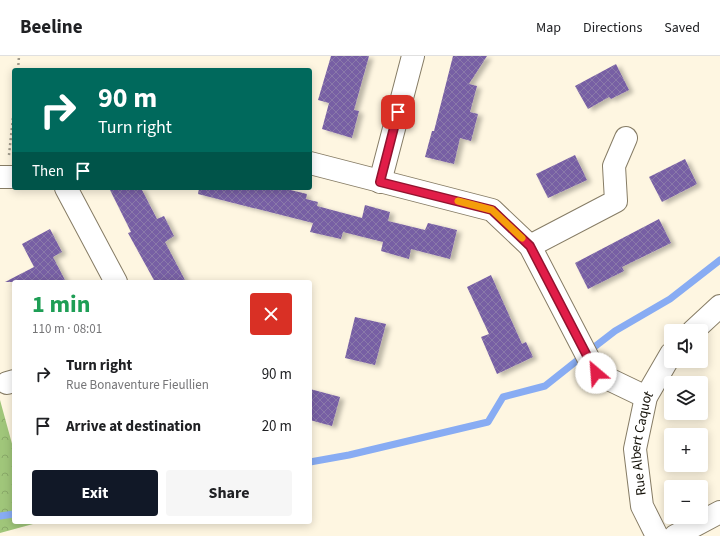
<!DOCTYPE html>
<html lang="en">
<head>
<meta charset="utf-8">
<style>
	body { margin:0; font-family:"Source Sans 3",sans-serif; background:#f6f6f6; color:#202124; height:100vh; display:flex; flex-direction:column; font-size:15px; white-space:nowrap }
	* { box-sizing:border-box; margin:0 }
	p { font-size:13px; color:#757577 }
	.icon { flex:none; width:22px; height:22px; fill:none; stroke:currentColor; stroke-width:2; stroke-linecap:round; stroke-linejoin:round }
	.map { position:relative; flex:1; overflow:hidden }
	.side { position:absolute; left:12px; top:224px; width:300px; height:244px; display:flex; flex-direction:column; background:#fff; border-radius:4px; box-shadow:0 2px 10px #0003 }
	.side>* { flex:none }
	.top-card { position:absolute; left:12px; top:12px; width:300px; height:122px; border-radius:4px; box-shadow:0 2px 10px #0003; background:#00695c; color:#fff; overflow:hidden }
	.controls { position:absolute; left:664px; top:268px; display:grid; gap:8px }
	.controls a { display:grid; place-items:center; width:44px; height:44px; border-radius:4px; background:#fff; box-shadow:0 2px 10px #0003; font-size:20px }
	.pin { position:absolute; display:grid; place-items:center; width:34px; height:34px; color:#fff; margin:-17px; border-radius:8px; box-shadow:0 2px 6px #0006 }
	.me { position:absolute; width:44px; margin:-22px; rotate:333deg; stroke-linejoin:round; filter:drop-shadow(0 0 3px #0008) }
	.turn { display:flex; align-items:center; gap:14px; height:84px; padding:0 20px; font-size:18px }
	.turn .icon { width:52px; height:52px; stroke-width:2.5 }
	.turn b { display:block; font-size:28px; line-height:34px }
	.then { display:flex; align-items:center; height:38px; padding:0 20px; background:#0003; gap:8px; font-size:15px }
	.round { display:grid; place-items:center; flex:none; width:42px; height:42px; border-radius:4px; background:#f6f6f6 }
	.overview { display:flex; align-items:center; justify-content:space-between; height:68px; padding:0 20px }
	h1 { font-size:24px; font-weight:700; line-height:30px; color:#1e9e55 }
	.action { display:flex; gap:8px; margin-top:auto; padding:8px 20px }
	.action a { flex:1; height:46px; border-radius:4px; background:#111827; color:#fff; font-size:16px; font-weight:700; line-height:46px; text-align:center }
	.action a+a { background:#f6f6f6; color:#202124 }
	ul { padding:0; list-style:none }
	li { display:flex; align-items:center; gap:12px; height:52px; padding:0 20px }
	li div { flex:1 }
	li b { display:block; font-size:15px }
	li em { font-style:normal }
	header { display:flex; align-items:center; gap:24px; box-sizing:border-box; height:56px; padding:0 20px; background:#fff; border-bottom:1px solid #e0e0e0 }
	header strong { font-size:19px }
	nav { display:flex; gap:22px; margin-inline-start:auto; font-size:14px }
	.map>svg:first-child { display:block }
</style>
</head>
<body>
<header>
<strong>Beeline</strong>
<nav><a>Map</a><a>Directions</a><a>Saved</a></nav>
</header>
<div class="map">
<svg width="720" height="480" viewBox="0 0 720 480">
	<defs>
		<pattern id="forest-crowns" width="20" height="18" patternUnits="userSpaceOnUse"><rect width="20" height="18" fill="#a0c67a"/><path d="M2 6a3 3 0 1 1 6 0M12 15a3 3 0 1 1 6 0" fill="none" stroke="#89a968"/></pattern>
		<pattern id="building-cross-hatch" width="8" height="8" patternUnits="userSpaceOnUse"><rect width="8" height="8" fill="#775ea4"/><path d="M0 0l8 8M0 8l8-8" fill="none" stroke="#8a79a9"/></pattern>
		<filter id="shadow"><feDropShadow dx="4.5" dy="2.5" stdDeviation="2" flood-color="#0004"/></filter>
	</defs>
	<rect width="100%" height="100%" fill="#fef6e1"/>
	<path fill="url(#forest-crowns)" d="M0 344 14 395V466H32L33 468 0 477Z"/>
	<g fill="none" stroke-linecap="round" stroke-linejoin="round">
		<g stroke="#88acf3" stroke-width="7">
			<path d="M593 292 615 275 670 243 720 204"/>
			<path d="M310 406 349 399 488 366 503 341 545 330 579 303"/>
			<path d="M0 460 14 458"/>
		</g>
	</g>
	<g fill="url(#building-cross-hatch)" filter="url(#shadow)">
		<path d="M331 0H369L354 54 359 55 352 82 322 73 329 47 318 44Z"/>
		<path d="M453 0H487L469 28 477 30 470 56 478 58 471 85 460 82 454 108 425 101 432 75H434Z"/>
		<path d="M616 8 629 34 611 43 609 41 588 53 575 30Z"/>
		<path d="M575 99 587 124 548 142 536 118Z"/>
		<path d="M685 103 697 128 662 146 649 121Z"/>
		<path d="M109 132H141L157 163 164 160 174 180 165 186 186 226H155L128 177 131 176Z"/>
		<path d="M199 132H282L307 138 306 143 318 146 317 150 362 162 365 149 390 156 388 165 425 174 428 167 457 174 450 203 411 193 409 203 381 195 383 186 343 176 341 183 310 176 313 167 198 138Z"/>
		<path d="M659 163 671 187 622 211 624 215 588 233 575 207Z"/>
		<path d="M50 173 62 196 53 201 66 226H5L34 211 22 188Z"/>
		<path d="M491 219 522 288 526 286 533 301 497 318 481 281 489 278 467 231Z"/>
		<path d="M355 261 386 268 375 309 345 302Z"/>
		<path d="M310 333 340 341 332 370 310 364Z"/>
	</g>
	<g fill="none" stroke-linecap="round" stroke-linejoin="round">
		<defs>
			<g id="minor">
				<path d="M310 107 492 154 530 190 596 317 646 341"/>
				<path d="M0 121H14"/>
				<path d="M380 126 413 0"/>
				<path d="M66 132 116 226"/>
				<path d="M530 190 616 145 614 110 626 82"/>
				<path d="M693 275 720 250"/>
				<path d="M7 327 14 325"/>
				<path id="s1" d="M657 480 642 450 635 393 646 341 671 298"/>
				<path d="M675 480 720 456"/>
			</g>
		</defs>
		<use href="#minor" stroke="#867c65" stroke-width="24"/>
		<g stroke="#a19b8b" stroke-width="2.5" stroke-dasharray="2 3" stroke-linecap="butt">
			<path d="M18 14 19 0"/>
			<path d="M9 99 14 52"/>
		</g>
		<use href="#minor" stroke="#fff" stroke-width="22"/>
	</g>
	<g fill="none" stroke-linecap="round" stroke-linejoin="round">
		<defs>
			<path id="route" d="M398 56 380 126 492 154 530 190 596 317"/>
		</defs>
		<use href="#route" stroke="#92132f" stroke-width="10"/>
		<use href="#route" stroke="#e11d48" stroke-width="7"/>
		<path stroke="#f59e0b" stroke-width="7" d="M458 145 492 154 522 182"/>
	</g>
	<g text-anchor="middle" stroke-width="3.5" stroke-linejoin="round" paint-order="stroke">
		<g font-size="14" fill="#131007" stroke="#fef6e1">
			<text dy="5" stroke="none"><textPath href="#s1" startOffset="97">Rue Albert Caquot</textPath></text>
		</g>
	</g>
</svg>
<div class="controls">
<a><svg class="icon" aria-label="sound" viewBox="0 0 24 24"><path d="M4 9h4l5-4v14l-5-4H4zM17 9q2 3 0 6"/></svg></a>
<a><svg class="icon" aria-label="layers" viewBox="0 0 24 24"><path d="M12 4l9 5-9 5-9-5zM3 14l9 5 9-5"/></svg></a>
<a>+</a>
<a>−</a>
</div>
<div class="pin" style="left:398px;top:56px;background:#d93025"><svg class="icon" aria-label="arrive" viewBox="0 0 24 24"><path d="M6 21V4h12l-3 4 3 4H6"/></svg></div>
<svg class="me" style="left:596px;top:317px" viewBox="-20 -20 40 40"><circle r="19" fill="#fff"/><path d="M0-13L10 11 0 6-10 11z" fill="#e11d48"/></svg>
<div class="top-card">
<div class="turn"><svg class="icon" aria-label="right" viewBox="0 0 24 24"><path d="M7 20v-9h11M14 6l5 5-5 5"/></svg><div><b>90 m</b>Turn right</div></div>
<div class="then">Then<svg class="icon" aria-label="arrive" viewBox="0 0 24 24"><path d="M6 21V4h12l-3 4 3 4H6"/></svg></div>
</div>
<section class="side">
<div class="overview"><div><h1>1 min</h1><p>110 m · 08:01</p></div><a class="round" style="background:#d93025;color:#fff"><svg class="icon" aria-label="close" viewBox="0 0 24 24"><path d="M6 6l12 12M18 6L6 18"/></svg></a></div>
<ul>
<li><svg class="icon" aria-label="right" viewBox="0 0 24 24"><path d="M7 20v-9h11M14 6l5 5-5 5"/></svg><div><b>Turn right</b><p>Rue Bonaventure Fieullien</p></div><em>90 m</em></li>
<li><svg class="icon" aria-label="arrive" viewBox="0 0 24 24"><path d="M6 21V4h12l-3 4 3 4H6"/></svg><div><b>Arrive at destination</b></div><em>20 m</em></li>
</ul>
<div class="action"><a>Exit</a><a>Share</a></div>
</section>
</div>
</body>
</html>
